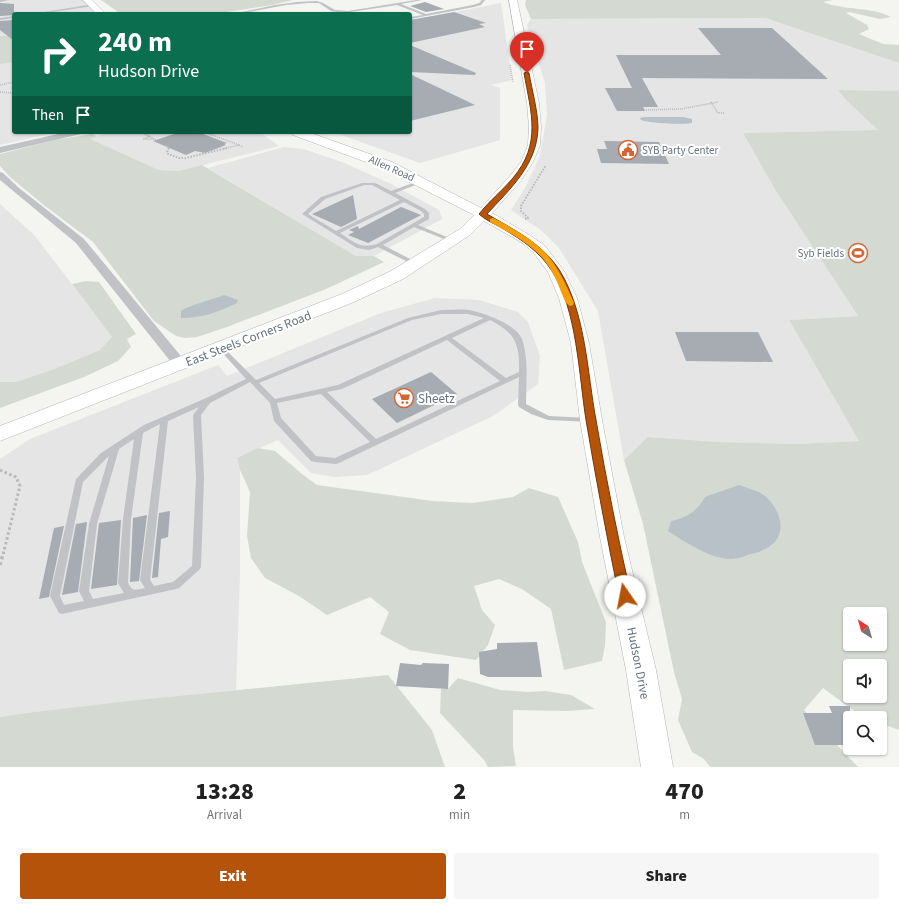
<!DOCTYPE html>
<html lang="en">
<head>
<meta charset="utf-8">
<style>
	body { margin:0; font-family:"Source Sans 3",sans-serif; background:#f6f6f6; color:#222; height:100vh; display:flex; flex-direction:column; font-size:15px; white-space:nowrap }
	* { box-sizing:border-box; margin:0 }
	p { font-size:13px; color:#767676 }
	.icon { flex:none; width:22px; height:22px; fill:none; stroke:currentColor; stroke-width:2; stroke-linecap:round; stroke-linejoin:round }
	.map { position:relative; height:767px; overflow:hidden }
	.drawer { display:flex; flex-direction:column; background:#fff; flex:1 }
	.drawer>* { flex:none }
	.banner { position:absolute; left:12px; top:12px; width:400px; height:122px; border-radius:4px; box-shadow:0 1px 3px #0004; background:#0b6e4f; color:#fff; overflow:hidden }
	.needle { width:26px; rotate:323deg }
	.tools { position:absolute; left:843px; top:607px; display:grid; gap:8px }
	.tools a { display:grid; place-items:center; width:44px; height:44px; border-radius:4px; background:#fff; box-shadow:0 1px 3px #0004; font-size:20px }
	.pin { position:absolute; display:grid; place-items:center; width:34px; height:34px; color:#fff; margin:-41px -17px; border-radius:50% 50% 50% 0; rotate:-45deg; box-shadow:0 0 4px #0007 }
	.pin .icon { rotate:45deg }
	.me { position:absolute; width:44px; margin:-22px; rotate:348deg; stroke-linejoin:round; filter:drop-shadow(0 0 3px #0008) }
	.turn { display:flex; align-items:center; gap:14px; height:84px; padding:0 20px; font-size:18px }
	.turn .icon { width:52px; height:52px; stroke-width:2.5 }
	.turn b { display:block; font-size:28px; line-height:34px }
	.then { display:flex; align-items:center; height:38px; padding:0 20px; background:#0003; gap:8px; font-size:15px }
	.eta { display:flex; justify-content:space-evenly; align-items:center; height:68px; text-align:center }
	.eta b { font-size:24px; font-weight:800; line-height:28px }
	.cta { display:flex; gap:8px; margin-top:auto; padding:8px 20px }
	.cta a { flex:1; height:46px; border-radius:4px; background:#b45309; color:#fff; font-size:16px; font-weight:800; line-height:46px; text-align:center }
	.cta a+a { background:#f6f6f6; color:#222 }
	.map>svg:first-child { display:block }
</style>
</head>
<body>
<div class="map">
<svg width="899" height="767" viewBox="0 0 899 767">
	<rect width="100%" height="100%" fill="#f4f4f0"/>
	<g fill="#e4e5e4">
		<path d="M0 0H82L95 14H14V36L1 37 0 36Z"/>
		<path d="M501 3 512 80 491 85 500 88V140L420 163 333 132H410V21Z"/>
		<path d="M765 18 899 63V91L838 90 846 100 879 130 743 133 776 191 858 316 789 320 859 441 796 444 720 442 649 437 624 460 598 311 559 248 541 230 511 210 525 188 540 156 547 115 545 83 527 25 531 19Z"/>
		<path d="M14 38V132H57L0 145V41Z"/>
		<path d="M110 132H256L264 135 279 146 179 171 159 170 89 139Z"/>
		<path d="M284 147 303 149 342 162 391 184 439 210 442 219 374 256H356L208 168Z"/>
		<path d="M0 204 35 236 112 337 100 350 54 369 16 382H0Z"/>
		<path d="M435 298 479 300 518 312 528 322 540 356 538 384 493 416 367 475 335 477 311 473 278 440 237 458 240 470V575L236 690 25 713 0 717V459L30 439 218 365 227 376 381 313Z"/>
	</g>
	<g fill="#d4dad2" fill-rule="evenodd">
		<path d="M101 0H293L272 5 214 14H121Z"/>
		<path d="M526 0H833L823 2C845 11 869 6 891 17L880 19 849 12 846 13 867 25 869 29 859 34 883 44 899 45V63L765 18 531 19 525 5Z"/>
		<path d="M0 36H14V62L0 64Z"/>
		<path d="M838 90 899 91V730L880 723V718H866L861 716 823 688 804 710 858 767H710L704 759 692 752 678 720 682 699 674 672 643 524 624 460 648 437 720 442 796 444 859 441 789 320 858 316 776 191 743 133 878 130 846 100ZM850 614H880V644H850ZM850 666H880V696H850Z"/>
		<path d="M92 134 97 136 90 139 159 170 179 171 202 165 356 256H374L384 262 326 289 227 327 197 337 185 338 176 336 154 321 93 242 45 206 10 177 0 166V154L55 140Z"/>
		<path d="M86 281 99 282 136 334 127 339 131 347 118 361 84 377 0 408V382H16L54 369 100 350 112 337 72 284Z"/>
		<path d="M258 448 275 451 302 474 317 485 433 501 472 503 513 497 529 488 558 497 578 542 582 562 606 622 605 646 602 661 564 670 551 609 522 589 499 579 474 586 482 610 495 625 488 645 476 660 410 650 380 634 389 612 370 597 327 615 299 596 265 578 251 558 247 536 250 492 240 470 237 458Z"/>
		<path d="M388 675 432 730 445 767H0V717L25 713 138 700Z"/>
		<path d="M458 678 500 690 528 692 544 691 571 695 595 709 567 711 513 710V747L516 766 488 767 484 760 440 713 441 689H448Z"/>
	</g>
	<g fill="#b8c1c7">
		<path d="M644 117H683L692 119V123C686 125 647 123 641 120L640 118Z"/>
		<path d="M224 295 238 300 237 303C218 312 202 318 181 318V311C187 306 214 299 224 295Z"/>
		<path d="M739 485C746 488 756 490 762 494 778 504 790 533 770 546 765 550 757 553 750 554 745 556 738 559 732 559 712 560 685 542 668 531L671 521C687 518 697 511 705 497Z"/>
	</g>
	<g fill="#a6acb2">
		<path d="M425 2 444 9 426 12 410 6Z"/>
		<path d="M0 3 14 4V15L0 16Z"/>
		<path d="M454 12 486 23 479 24 485 27 410 43V20Z"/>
		<path d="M14 20V41L0 30V21Z"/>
		<path d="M698 28H772L828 79 642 78 658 107H643L645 111H617L605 88H632L616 55H721Z"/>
		<path d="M410 45 476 73 475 75 410 72Z"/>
		<path d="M410 74 475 105 410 121Z"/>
		<path d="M180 132H198L227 143 224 144 226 145 205 153 195 151 186 155 153 141Z"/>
		<path d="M604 141 659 142 669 164 601 163 597 149H607Z"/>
		<path d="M353 195 357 219 341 227 312 214Z"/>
		<path d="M401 207 421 215 368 243 348 235 354 232 349 230 358 226 359 229Z"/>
		<path d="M675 332H758L773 362 686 361Z"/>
		<path d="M431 372 457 394 397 423 372 399Z"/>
		<path d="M170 511 168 537 161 539 158 577 152 578 159 513Z"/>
		<path d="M147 515 139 581 130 582 133 518Z"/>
		<path d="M121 520 117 585 91 589 99 523Z"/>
		<path d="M87 522 78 592 62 595 76 524Z"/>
		<path d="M64 526 49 597 39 599 54 528Z"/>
		<path d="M537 642 542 677H488L480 674 479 652 497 649V643Z"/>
		<path d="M400 663 421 665 423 663 449 664 448 689 396 686Z"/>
		<path d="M829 706H850V745H815L803 713H832Z"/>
	</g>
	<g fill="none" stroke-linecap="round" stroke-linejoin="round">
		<defs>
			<g id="secondary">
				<path d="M83 0H92L106 14H97Z"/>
				<path d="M509 0H517L539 103 541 127 540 145 533 162 520 182 492 213 531 236 545 246 564 271 577 298 589 343 602 420 624 537 656 670 673 767H641L626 670 600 537 580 420 571 343 559 298 548 272 533 252 521 242 484 221 470 235 403 279 354 302 0 441V426L342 294 391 271 460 229 474 215 382 168 293 135 291 132H308L392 162 481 208 510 176 521 162 528 145 529 127 527 103Z"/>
			</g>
		</defs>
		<use href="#secondary" stroke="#b2b6ba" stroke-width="1"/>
		<g stroke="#b7b9bc" stroke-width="1.5" stroke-dasharray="1 1" stroke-linecap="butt">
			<path d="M510 65 513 82"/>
			<path d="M0 85 14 82"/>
			<path d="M0 92 14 93"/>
			<path d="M711 102 718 113H725"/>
			<path d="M644 110 681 109 718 102"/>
			<path d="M141 132 156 140"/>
			<path d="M204 132 239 145 223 149"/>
			<path d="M150 136 143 139H154"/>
			<path d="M166 145 169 149"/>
			<path d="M239 145 243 147"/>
		</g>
		<g stroke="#b7b9bc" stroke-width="2" stroke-dasharray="1.5 1.5" stroke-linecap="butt">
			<path d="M169 148 167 152 168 154 179 158H186L227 148"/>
			<path d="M525 219 528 218 521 211V206L546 165"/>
		</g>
		<path stroke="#b7b9bc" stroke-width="3" stroke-dasharray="2.5 2.5" stroke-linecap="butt" d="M0 470 16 477 20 486 3 555"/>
		<path stroke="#b7b9bc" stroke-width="3.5" stroke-dasharray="3 3" stroke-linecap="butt" d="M0 565 3 554"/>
		<g fill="#c0c2c6" fill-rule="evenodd">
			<path d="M0 0H9L0 2Z"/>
			<path d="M416 0H422L401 4 426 14 473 5 479 3 482 0H485L481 5 474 7 410 19V17L423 15 397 5 344 13 331 11 319 3H308L286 5 238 14H232L275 5 297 2 317 1 323 3 335 10 348 11Z"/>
			<path d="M94 4 93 6 39 14H32Z"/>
			<path d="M14 16V18L0 20V18Z"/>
			<path d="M421 180 423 181V182L395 193 425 209 429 213V219L418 225 454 240 453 241H449L414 227 383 245 416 262V264H412L378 247 369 250 357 248 302 214 321 197 362 183H375L391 191ZM364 185H372L400 200 336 231 308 214 325 199ZM404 202 421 211 424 214V217L377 244C360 249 354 242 340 233Z"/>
			<path d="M441 310C450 310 460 309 469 310 484 313 516 324 522 339 529 360 526 382 526 404L549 416 588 418H591L592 420 591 422 548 420 531 414 519 407 518 405 519 377 339 463 336 464 314 462 311 461 274 421 270 403 250 382 210 403 201 415 204 478 201 567 199 570 179 588 176 589 62 614 59 613 50 596 76 479 101 453 144 425 204 399 246 379 219 349 218 348 219 347H223L256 380 408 318ZM441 314H468L484 318 338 385 275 399 259 383 412 320ZM490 320C515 333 520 343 519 372L506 378 452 338ZM447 340 500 381 376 439 327 392 342 389ZM321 394 370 442 335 458 316 456 281 418 277 403ZM199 407 193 415 196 478 192 566 173 582 154 586 150 580 168 421ZM160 424 140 580 145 588C135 590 133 592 128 583L131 519 143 433ZM134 439 123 519 118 583 124 593 93 599 89 591 97 524 119 449ZM109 456 89 524 79 591 84 601 64 605 60 596 83 482Z"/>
		</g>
		<g fill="#c0c2c6" fill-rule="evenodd">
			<path d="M67 132H82L81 134 0 153V147Z"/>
			<path d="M0 172 3 173 19 188 84 239 185 361 187 364 185 367 180 368 175 367 76 243 0 180Z"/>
		</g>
		<use href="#secondary" fill="#fff" fill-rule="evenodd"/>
	</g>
	<path fill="#b45309" stroke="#753606" d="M527 72 529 73C532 90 538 112 538 128 537 165 510 189 487 214 514 230 542 243 560 271 586 314 587 372 596 420 606 479 618 538 631 596L629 599 625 601 621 599 619 596C607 538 596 479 586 420 579 376 577 309 552 271 539 251 522 240 502 228 495 224 485 220 479 214 489 201 502 191 513 178 542 143 531 113 524 73Z"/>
	<path fill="#f59e0b" d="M493 218C501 221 508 226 515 230 550 250 558 267 574 303L573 305 570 306 566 303C561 293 558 282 552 272 540 248 513 235 490 222V219Z"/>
	<defs>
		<symbol id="civic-ring" viewBox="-11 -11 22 22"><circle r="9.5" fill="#fff" stroke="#d26532" stroke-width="1.5"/><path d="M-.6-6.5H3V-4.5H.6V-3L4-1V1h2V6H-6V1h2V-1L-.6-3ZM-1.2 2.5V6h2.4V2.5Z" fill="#d26532"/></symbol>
		<symbol id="stadium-ring" viewBox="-11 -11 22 22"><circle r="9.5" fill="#fff" stroke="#d26532" stroke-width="1.5"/><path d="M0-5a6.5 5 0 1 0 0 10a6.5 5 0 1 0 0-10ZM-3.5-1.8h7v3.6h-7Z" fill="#d26532"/></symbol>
		<symbol id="supermarket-ring" viewBox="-11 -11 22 22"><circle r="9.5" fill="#fff" stroke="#d26532" stroke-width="1.5"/><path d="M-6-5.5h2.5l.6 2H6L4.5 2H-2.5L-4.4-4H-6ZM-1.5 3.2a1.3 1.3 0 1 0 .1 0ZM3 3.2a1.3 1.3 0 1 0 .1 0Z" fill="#d26532"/></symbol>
	</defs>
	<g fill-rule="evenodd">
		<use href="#civic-ring" x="617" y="139" width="22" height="22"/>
		<use href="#stadium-ring" x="847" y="242" width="22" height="22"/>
		<use href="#supermarket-ring" x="393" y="387" width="22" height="22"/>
	</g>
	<g text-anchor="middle" stroke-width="4" stroke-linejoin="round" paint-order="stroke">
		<g font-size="11" fill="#66717f" stroke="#fff" text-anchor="start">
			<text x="642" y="154">SYB Party Center</text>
			<text x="844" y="257" text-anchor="end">Syb Fields</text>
		</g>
		<g font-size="11" fill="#66717f" stroke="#fff">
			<text transform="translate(392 168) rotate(24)" y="4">Allen Road</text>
		</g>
		<g font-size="13" fill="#66717f" stroke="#fff">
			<text transform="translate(248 338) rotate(-21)" y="5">East Steels Corners Road</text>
			<text transform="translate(639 663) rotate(79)" y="5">Hudson Drive</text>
		</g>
		<g font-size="13" fill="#66717f" stroke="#fff" text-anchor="start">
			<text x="418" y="403">Sheetz</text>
		</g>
	</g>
</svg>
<div class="tools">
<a><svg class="needle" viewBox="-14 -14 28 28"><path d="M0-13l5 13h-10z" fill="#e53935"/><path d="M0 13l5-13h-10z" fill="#767676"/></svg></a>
<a><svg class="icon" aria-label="sound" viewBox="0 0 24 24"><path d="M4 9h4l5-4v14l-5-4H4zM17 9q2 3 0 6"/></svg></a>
<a><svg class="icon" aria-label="search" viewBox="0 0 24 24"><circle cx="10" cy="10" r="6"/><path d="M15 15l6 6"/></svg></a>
</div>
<div class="pin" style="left:527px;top:73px;background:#d93025"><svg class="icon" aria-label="arrive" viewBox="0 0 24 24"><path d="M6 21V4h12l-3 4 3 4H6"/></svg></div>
<svg class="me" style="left:625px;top:596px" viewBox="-20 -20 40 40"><circle r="19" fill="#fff"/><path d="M0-13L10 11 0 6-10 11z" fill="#b45309"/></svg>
<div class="banner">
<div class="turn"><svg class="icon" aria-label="right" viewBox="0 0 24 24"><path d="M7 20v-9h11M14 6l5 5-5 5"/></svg><div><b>240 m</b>Hudson Drive</div></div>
<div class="then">Then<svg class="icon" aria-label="arrive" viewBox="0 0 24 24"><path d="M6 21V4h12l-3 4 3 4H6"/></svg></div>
</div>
</div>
<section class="drawer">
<div class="eta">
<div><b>13:28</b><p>Arrival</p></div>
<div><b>2</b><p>min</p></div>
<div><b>470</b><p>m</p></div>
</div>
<div class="cta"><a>Exit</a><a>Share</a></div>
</section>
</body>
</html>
